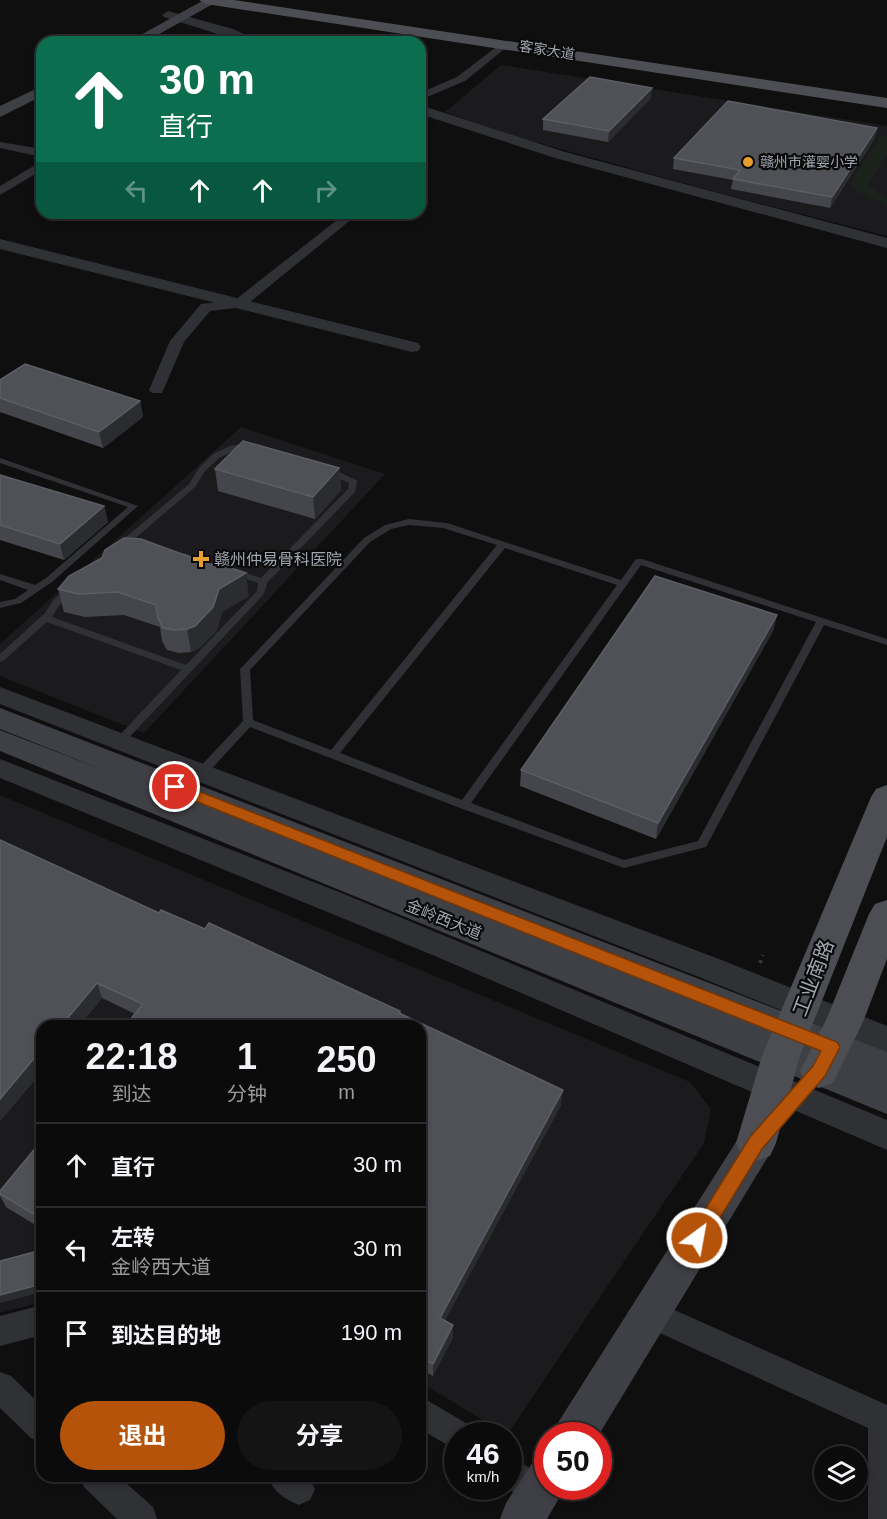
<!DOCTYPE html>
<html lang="zh">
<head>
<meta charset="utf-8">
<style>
	body { margin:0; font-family:Helvetica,"Noto Sans SC",sans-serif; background:#141415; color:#f1f3f6; height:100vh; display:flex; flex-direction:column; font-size:22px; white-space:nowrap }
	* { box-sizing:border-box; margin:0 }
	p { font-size:20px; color:#9a9b9d }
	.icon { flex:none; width:33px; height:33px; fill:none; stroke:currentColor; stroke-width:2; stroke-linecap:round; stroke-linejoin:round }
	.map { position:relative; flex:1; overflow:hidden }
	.side { position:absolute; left:36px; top:1020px; width:390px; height:462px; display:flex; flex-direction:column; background:#0b0b0c; border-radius:18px; box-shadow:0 3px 9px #0003,0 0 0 2px #2b2b2d }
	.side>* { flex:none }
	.hud { position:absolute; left:36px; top:36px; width:390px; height:183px; border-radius:18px; box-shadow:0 3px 9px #0003,0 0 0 2px #2b2b2d; background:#0b6e4f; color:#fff; overflow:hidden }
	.controls { position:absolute; left:814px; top:1446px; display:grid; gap:12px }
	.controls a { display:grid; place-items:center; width:54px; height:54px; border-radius:50%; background:#0b0b0c; box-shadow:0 3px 9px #0003,0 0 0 2px #2b2b2d; font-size:30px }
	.speed { position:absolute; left:444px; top:1422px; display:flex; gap:12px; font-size:30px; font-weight:700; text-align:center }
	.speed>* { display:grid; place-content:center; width:78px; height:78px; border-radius:50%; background:#0b0b0c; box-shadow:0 3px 9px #0003,0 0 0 2px #2b2b2d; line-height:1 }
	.speed small { font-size:15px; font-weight:400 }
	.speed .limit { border:9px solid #d22; background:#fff; color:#111 }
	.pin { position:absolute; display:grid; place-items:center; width:51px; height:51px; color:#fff; margin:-26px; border:3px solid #fff; border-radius:50%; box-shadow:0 2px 6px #0007 }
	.me { position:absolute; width:66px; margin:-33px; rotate:32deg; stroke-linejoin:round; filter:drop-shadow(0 0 4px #0008) }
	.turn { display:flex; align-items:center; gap:21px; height:126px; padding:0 24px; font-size:27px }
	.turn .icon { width:78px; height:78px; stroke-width:2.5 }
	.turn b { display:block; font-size:42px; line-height:51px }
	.lanes { display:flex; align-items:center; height:57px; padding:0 24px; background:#0003; justify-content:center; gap:30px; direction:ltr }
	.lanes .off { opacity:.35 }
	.eta { display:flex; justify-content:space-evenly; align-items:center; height:102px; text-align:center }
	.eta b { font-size:36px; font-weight:700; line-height:42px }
	.cta { display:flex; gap:12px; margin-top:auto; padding:12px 24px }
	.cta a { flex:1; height:69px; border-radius:36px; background:#b45309; color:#fff; font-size:24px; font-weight:700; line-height:69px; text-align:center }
	.cta a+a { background:#141415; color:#f1f3f6 }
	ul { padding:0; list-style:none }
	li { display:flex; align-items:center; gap:18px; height:84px; padding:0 24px; border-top:2px solid #2b2b2d }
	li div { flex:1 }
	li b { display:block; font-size:22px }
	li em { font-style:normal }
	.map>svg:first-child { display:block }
</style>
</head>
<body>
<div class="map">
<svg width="887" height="1519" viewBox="0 0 887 1519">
	<rect width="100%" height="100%" fill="#0f0f10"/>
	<g fill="#1b1b1d">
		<path d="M501 65 887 126V236L716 192 503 133 445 112Z"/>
		<path d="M241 427 385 474 144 733 0 676V644Z"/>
		<path d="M0 795 690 1082 711 1109 704 1143 507 1435 420 1382V1026H42V1302L0 1313Z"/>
	</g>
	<path fill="#1b221c" d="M881 135 887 136V153L868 185 875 191 887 197V205L860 193 851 183Z"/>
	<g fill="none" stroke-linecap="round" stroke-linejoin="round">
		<path stroke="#36383c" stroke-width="4" stroke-dasharray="3 4.5" stroke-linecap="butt" d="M760 963 763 955"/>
		<g fill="#303135" fill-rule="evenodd">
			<path d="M242 444 254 446 255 448 251 450H235L219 458 205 471 195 487 124 548H118V544L189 484 199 468 213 454 230 446Z"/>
			<path d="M0 458 138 506 52 582 21 603 0 608V602L15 599 28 590 0 580V574L35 585 46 578 128 507 0 463Z"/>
			<path d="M324 468H330L356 480 357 482 355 492 267 583 264 594 123 744H115L114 741 181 670 47 622 3 661 0 662V654L45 613 54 599 70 587 75 590 61 603 52 617 186 665 257 591 258 583 179 557V553H185L261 578 348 489 349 483 324 472Z"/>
			<path d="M409 519 447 523 621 580 636 559H642L887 639V645L824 625 706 847 624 868 460 808 250 727 205 776H197L196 773 197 770 243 721 240 669 242 667 364 538 385 525ZM409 525 443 528 497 545 331 750 253 720 250 670 370 542 391 529ZM505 548 617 585 462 800 340 753ZM641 565 816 622 698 841 624 860 471 803Z"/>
		</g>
		<g fill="#303135" fill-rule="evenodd">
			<path d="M504 41 509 44 508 46 465 81 420 100V93L457 77Z"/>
			<path d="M0 142 42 149V157L0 148Z"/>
			<path d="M42 161V170L0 195V186Z"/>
			<path d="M319 213H342L353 218 244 307 210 311 184 342 162 393H152L149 390 170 341 201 304 235 300 337 220 321 216Z"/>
			<path d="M650 1299 887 1405V1519H868V1428L640 1324 635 1314 640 1304Z"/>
			<path d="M42 1305V1335L0 1346V1316Z"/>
			<path d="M0 1372 11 1376 42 1406V1443L31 1438 0 1408Z"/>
			<path d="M420 1396 469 1425 473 1436H458V1451L420 1429Z"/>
			<path d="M508 1455 548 1479V1486H553L555 1492 550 1503 539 1508 503 1486H508Z"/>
			<path d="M79 1476H118L153 1507 157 1519H117L84 1487Z"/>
			<path d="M267 1476H308L315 1489 310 1500 299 1505C284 1499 273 1491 267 1476Z"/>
		</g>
		<g fill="#303135" fill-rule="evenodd">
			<path d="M168 11 233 29 260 42H243L164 17 162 15Z"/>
			<path d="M420 105 565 152 887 238V248L555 158 420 114Z"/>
			<path d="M0 239 418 343 421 347 418 351 412 352 0 249Z"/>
			<path d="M0 687 719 959 887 1026V1053L699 977 0 704Z"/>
			<path d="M0 759 344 894 887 1120V1150L435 956 0 778Z"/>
		</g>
		<g fill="#3e4045" fill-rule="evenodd">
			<path d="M204 0H220L145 42H128Z"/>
			<path d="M42 86V96L0 117V106Z"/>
			<path d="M0 708 887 1052V1114L0 751V730L106 771 0 729Z"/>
			<path d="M756 1126 769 1131 774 1143 769 1155 598 1436H553L559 1421 743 1131Z"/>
			<path d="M548 1456V1486H566L547 1519H500L506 1503 533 1462Z"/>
		</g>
		<g fill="#4c4e54" fill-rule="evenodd">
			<path d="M199 0H234L887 98V108L206 4Z"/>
			<path d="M887 785V837L800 1056 776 1143 770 1156 756 1161 742 1156 736 1143 762 1056 871 797 876 789Z"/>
			<path d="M887 900V959L863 1022 833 1083 819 1088 805 1083 800 1071 827 1018 869 914 875 904Z"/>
		</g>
	</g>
	<g fill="#45464b">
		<path d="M651 98 608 142 543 130V119Z"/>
		<path d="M875 138 830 208 731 189 733 180 673 169 674 158Z"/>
		<path d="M0 380 140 401 143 417 103 448 0 412Z"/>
		<path d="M339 468 341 490 315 519 218 491 215 469Z"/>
		<path d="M0 475 104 506 108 522 64 560 0 540Z"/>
		<path d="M58 589 249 596 222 612 217 630 199 648 191 652 179 653 167 650 162 641 160 627 124 615 85 617 64 612Z"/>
		<path d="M777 615 773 631 656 839 520 786 521 770Z"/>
		<path d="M0 840 159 913 400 1011 401 1014 561 1105 445 1320 453 1337 433 1376 420 1369V1026L135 1014 102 998 79 1026H42V1071L0 1121Z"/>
		<path d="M42 1140V1229L6 1207 0 1196V1191Z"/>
	</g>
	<g fill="#2b2c2f">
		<path d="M652 88 651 98 608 142 609 131Z"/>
		<path d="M877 128 875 138 830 208 832 197Z"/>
		<path d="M140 401 143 417 103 448 99 432Z"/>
		<path d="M339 468 341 490 315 519 313 497Z"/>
		<path d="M104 506 108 522 64 560 60 544Z"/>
		<path d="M246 573 249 596 222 612 217 630 199 648 191 652 187 629 219 589Z"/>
		<path d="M777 615 773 631 656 839 658 823Z"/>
		<path d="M97 983 102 998 79 1026H61Z"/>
		<path d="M42 1049V1071L0 1121V1099Z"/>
		<path d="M563 1090 561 1105 440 1330V1318Z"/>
		<path d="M42 1284V1292L0 1303V1295Z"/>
		<path d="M453 1325V1337L433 1376V1364Z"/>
	</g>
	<g fill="#4f5156" stroke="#5b5e64" stroke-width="1.5">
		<path d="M590 77 652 88 609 131 543 119Z"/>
		<path d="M728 101 877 128 832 197 733 179 740 170 674 158Z"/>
		<path d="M25 364 140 401 99 432 0 398V380Z"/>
		<path d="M243 441 339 468 313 497 215 469Z"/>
		<path d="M0 475 104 506 60 544 0 525Z"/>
		<path d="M124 538 141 539 209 564 222 565 246 573 219 589 213 607 195 626 187 629 175 630 163 628 158 618 156 605 118 592 79 594 58 589 69 576 102 558 105 550Z"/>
		<path d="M655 576 777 615 658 823 521 770Z"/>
		<path d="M0 840 159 913 161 910 205 929 209 923 400 1011 399 1013 563 1090 440 1318 453 1325 433 1364 420 1357V1026H125L143 1004 97 983 61 1026H42V1049L0 1099Z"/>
		<path d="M42 1140V1219L0 1194V1191Z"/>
		<path d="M42 1250V1284L0 1295V1261Z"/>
	</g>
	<path fill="#b45309" stroke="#753606" stroke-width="1.5" d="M175 782 837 1042 840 1047 825 1076 762 1149 704 1244 697 1247 691 1244 688 1238 691 1232 750 1137 813 1066 821 1051 170 791 168 787Z"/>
	<g fill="#e89e2f" stroke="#0a0a0b" stroke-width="2">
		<circle cx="748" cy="162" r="6"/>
		<path d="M198 550h6v6h6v6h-6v6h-6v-6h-6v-6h6z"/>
	</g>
	<g text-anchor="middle" stroke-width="4.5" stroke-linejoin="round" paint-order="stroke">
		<g font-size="14" fill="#a0a6b0" stroke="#0a0a0b">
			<text transform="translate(547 50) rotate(9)" y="5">客家大道</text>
		</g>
		<g font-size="14" fill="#a0a6b0" stroke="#0a0a0b" text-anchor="start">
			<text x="760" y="167">赣州市灌婴小学</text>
		</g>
		<g font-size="16" fill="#a0a6b0" stroke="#0a0a0b" text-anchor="start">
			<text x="214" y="565">赣州仲易骨科医院</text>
		</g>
		<g font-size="16" fill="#a0a6b0" stroke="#0a0a0b">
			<text transform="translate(444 919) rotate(22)" y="6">金岭西大道</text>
		</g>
		<g font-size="20" fill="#a0a6b0" stroke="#0a0a0b">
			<text transform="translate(813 978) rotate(-69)" y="7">工业南路</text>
		</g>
	</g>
</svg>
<div class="controls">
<a><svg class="icon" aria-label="layers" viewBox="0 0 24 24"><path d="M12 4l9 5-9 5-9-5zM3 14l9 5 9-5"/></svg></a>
</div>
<div class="speed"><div>46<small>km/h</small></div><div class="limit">50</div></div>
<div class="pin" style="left:175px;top:787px;background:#d93025"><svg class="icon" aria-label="arrive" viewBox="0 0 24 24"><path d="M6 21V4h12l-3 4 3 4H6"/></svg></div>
<svg class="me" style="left:697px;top:1238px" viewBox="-20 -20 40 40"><circle r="17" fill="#b45309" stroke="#fff" stroke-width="3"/><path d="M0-11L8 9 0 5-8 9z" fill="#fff"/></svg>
<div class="hud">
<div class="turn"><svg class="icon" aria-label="ahead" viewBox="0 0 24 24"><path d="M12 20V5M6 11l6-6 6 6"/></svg><div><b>30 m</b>直行</div></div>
<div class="lanes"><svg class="icon off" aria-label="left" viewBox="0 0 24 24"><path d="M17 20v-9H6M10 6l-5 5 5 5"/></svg><svg class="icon" aria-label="ahead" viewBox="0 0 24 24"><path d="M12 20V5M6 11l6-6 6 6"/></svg><svg class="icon" aria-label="ahead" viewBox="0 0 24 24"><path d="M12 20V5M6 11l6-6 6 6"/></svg><svg class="icon off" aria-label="right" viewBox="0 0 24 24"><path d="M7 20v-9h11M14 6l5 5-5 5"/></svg></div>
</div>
<section class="side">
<div class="eta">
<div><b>22:18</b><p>到达</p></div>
<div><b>1</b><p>分钟</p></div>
<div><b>250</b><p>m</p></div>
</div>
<ul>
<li><svg class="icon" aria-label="ahead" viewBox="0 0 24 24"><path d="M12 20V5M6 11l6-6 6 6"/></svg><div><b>直行</b></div><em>30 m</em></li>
<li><svg class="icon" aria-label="left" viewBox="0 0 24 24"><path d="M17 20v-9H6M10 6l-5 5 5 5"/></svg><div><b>左转</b><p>金岭西大道</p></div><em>30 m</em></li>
<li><svg class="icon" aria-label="arrive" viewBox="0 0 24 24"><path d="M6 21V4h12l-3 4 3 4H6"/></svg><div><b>到达目的地</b></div><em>190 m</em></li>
</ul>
<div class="cta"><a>退出</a><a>分享</a></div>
</section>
</div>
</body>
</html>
